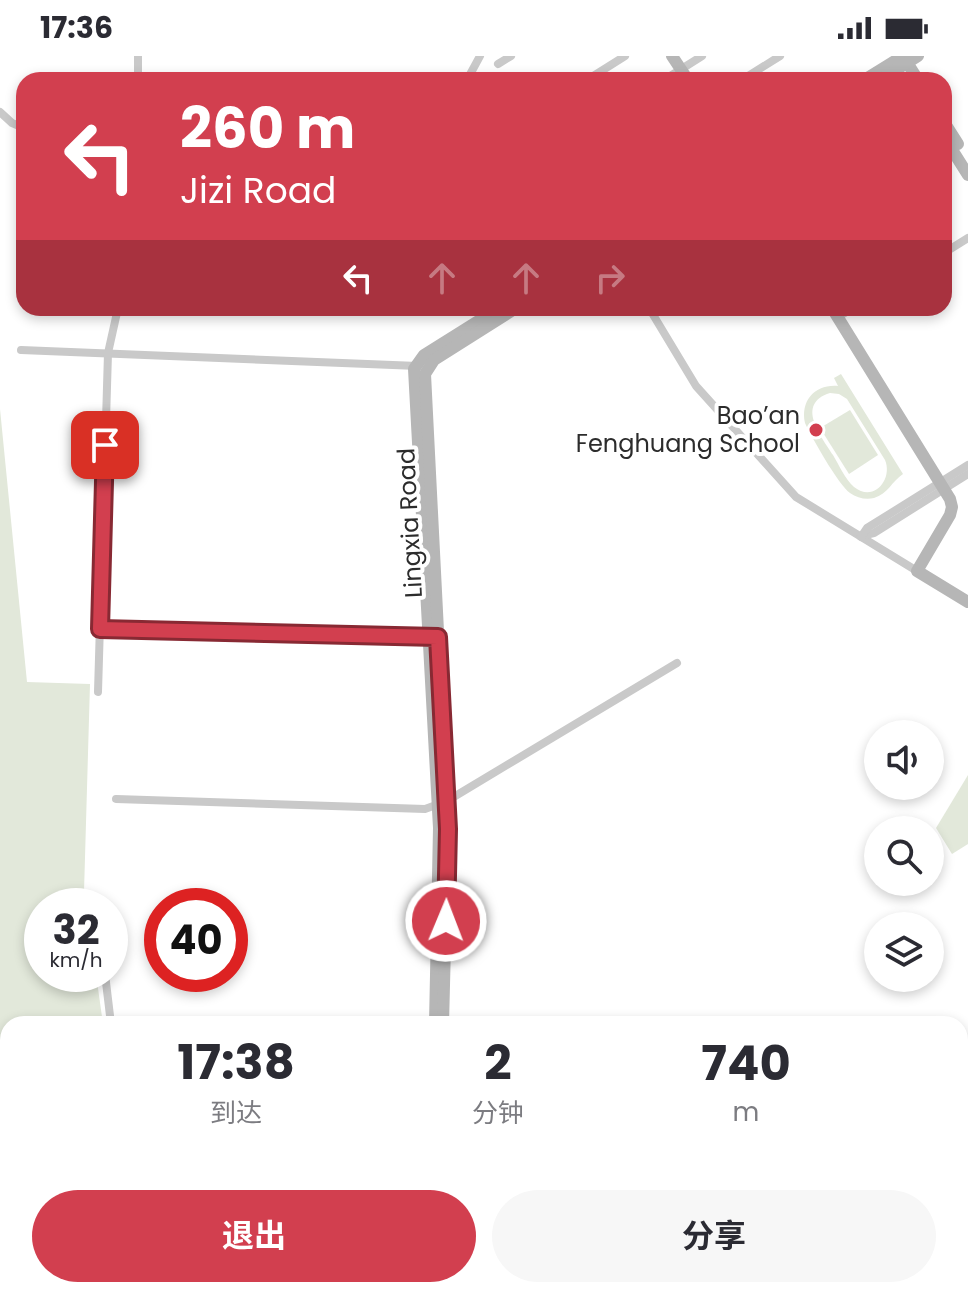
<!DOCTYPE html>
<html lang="zh">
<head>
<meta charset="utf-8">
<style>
	body { margin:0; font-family:Poppins,"Noto Sans SC",sans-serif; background:#f7f7f7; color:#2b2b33; height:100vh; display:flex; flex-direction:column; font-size:30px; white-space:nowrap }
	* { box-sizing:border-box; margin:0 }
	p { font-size:26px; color:#7c7c81 }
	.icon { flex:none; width:44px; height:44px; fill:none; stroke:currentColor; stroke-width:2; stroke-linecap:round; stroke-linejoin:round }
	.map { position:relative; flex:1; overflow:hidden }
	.details { position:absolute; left:0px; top:960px; width:968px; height:282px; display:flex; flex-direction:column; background:#fff; border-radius:24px 24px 0 0; box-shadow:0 4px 12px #0003 }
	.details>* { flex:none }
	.guide { position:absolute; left:16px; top:16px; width:936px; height:244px; border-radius:24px; box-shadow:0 4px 12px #0003; background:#d23f4f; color:#fff; overflow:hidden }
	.controls { position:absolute; left:864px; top:664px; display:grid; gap:16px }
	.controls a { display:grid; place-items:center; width:80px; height:80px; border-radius:50%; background:#fff; box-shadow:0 4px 12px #0003; font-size:40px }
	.speed { position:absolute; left:24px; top:832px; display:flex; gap:16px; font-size:40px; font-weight:700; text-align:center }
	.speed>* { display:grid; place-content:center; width:104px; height:104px; border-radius:50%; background:#fff; box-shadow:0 4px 12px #0003; line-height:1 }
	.speed small { font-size:20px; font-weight:400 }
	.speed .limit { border:12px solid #d22; background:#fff; color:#111 }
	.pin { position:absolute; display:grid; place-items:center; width:68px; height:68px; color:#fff; margin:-34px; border-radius:16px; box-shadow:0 4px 12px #0006 }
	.me { position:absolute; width:88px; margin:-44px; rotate:1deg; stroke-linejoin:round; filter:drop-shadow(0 0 6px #0008) }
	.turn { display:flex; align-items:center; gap:28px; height:168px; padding:0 32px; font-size:36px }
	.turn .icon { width:104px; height:104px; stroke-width:2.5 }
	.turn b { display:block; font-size:56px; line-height:68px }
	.lanes { display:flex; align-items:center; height:76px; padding:0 32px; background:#0003; justify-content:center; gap:40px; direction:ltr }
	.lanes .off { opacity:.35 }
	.eta { display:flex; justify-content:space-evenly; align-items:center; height:136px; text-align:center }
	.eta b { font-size:48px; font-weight:700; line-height:56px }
	.primary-button { display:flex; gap:16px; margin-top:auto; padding:16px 32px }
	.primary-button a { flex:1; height:92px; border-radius:48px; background:#d23f4f; color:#fff; font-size:32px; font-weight:700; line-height:92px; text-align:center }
	.primary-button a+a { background:#f7f7f7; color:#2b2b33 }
	.status { display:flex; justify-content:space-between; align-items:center; height:56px; padding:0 40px; background:#fff; direction:ltr }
	.status svg { height:22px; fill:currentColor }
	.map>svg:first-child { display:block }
</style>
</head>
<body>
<div class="status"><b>17:36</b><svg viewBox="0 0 49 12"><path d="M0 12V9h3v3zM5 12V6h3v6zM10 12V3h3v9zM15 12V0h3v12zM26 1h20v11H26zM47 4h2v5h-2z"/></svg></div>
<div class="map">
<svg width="968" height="1241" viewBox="0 0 968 1241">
	<rect width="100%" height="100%" fill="#fff"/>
	<g fill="#e2e8da" fill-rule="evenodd">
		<path d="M841 318 903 418C892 425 888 438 874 442 866 444 857 442 850 437 838 428 812 382 805 367 800 344 816 328 838 330L834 322ZM830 337 839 338 847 343 885 404C893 423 874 447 854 431 845 423 839 409 833 399 821 380 795 348 830 337Z"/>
		<path d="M0 353 27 626 90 628 84 836 86 850H42V918H96L103 968H8V1167L0 1169Z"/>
		<path d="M850 354 878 399 849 418 820 372Z"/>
		<path d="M968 719V788L952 798 936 772Z"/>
	</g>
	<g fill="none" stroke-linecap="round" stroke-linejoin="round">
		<g stroke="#c9c9c9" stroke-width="8">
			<path d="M498 8 511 0"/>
			<path d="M138 24V0"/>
			<path d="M467 24 480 0"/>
			<path d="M587 24 625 0"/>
			<path d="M664 24 702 0"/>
			<path d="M742 24 780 0"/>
			<path d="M0 56 12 67 24 72"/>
			<path d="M944 197 968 182"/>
			<path d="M649 252 696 330 796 441 917 515"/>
			<path d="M838 261 853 252"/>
			<path d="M21 294 418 310"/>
			<path d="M861 480 874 477 968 418"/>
			<path d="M861 481 867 472 968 409"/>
			<path d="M100 573 431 581"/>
			<path d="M98 636 108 297 118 252"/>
			<path d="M116 743 425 753 447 745 677 607"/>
			<path d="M105 918 111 968"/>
			<path d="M495 1241 496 1234"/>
		</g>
		<g stroke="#b6b6b6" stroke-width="12">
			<path d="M672 0 688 24"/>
			<path d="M864 24 903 0 918 24"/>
			<path d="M880 24 918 0"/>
			<path d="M944 66 958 88"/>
			<path d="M944 81 968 119"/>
			<path d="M832 252 950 443 952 451 950 459 917 515 968 546"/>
			<path d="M435 968 439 772 414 313 424 299 499 252"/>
			<path d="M443 968 448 773 425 318 434 304 516 252"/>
			<path d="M960 1010 968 1005"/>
			<path d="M960 1021 968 1016"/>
		</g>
		<path stroke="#939393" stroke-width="16" d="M0 1232 2 1241"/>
	</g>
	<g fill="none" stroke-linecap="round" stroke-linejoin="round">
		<defs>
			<path id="route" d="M105 389 100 573 438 581 448 773 446 865"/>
		</defs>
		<use href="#route" stroke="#882933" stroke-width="20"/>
		<use href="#route" stroke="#d23f4f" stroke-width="14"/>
	</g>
	<circle fill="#d23f4f" stroke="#fff" stroke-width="3" cx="816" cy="374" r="8"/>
	<g text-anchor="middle" stroke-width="8" stroke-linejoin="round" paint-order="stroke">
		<g font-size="24" fill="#2c2c2c" stroke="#fff" text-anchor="end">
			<text x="800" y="368">Bao’an<tspan x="800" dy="28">Fenghuang School</tspan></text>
		</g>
		<g font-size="24" fill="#2c2c2c" stroke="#fff">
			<text transform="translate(410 467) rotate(-93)" y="8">Lingxia Road</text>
		</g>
	</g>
</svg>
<div class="controls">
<a><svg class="icon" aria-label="sound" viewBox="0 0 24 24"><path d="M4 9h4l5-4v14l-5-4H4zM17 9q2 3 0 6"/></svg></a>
<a><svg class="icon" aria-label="search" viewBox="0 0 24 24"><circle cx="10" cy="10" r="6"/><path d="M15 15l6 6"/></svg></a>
<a><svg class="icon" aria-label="layers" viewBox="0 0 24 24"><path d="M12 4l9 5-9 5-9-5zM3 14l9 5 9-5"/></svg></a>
</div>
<div class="speed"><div>32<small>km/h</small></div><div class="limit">40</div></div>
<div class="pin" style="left:105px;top:389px;background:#d93025"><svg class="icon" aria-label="arrive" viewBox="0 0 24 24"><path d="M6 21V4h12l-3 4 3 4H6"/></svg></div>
<svg class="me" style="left:446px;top:865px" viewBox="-20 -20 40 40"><circle r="17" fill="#d23f4f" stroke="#fff" stroke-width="3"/><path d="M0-11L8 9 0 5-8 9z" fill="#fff"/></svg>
<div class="guide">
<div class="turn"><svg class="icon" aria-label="left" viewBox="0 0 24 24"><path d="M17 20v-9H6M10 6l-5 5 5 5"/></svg><div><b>260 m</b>Jizi Road</div></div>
<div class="lanes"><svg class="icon" aria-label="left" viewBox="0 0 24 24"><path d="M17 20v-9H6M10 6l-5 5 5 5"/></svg><svg class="icon off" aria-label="ahead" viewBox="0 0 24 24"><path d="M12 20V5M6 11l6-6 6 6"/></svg><svg class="icon off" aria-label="ahead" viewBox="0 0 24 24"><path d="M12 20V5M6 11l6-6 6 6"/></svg><svg class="icon off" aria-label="right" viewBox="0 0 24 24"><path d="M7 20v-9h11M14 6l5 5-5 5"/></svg></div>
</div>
<section class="details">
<div class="eta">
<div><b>17:38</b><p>到达</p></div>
<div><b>2</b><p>分钟</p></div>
<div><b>740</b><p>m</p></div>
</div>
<div class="primary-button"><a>退出</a><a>分享</a></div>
</section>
</div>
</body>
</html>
